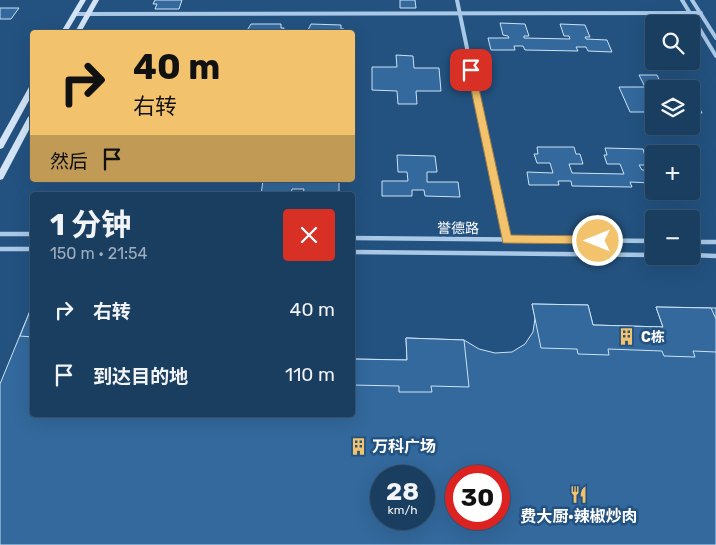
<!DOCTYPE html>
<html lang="zh">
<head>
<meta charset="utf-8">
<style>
	body { margin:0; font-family:Rubik,"Noto Sans SC",sans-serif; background:#274969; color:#f1f3f6; height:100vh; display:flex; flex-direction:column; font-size:19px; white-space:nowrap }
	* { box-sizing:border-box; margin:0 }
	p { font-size:16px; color:#9faebd }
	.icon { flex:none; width:28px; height:28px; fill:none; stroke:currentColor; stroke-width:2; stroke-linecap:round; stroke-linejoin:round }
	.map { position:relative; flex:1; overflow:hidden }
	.panel { position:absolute; left:30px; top:192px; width:325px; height:225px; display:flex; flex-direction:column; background:#1a3e60; border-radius:5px; box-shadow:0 5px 20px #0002,0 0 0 1px #385775 }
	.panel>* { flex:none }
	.banner { position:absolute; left:30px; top:30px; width:325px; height:152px; border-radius:5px; box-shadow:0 5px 20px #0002,0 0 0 1px #385775; background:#f2c26c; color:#111; overflow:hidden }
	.tools { position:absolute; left:645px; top:15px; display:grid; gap:10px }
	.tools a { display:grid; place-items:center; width:55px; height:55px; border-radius:5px; background:#1a3e60; box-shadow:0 5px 20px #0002,0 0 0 1px #385775; font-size:25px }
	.speed { position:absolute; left:370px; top:465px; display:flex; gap:10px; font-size:25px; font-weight:700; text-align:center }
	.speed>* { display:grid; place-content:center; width:65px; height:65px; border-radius:50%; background:#1a3e60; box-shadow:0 5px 20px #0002,0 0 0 1px #385775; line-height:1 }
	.speed small { font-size:12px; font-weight:400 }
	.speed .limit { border:8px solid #d22; background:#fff; color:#111 }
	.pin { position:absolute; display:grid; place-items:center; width:42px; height:42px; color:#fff; margin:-21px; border-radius:10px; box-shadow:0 2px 8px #0006 }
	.me { position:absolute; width:55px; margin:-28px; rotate:270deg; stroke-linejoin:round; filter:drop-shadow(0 0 4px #0008) }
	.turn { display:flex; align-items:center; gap:18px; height:105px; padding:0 20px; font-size:22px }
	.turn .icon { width:65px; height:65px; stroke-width:2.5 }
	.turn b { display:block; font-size:35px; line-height:42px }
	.then { display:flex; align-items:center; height:48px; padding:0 20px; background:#0003; gap:10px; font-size:19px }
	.round { display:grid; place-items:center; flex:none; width:52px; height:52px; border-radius:5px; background:#274969 }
	.summary { display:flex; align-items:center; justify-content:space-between; height:85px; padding:0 20px }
	h1 { font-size:30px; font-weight:700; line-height:38px }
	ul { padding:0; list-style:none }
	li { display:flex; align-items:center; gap:15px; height:65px; padding:0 20px }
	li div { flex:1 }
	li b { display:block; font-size:19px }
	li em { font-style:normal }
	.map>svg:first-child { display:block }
</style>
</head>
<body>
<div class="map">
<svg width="716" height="545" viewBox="0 0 716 545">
	<rect width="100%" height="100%" fill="#235280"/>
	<g fill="#33699d" stroke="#cce2f5" fill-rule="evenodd">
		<path d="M155 0H182L179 9H155L157 4H153Z"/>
		<path d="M400 0H415L416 8H400Z"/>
		<path d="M0 8H19L11 19H0Z"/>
		<path d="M500 23 525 24 529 36H524V38L570 39 569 36H564L560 24 585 25 590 37H585L586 39 607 40 612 52 588 51 586 47H576L578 51 525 50 523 46H514L515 50H491L488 38H509L508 36 503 35Z"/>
		<path d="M251 24H281V28H284L283 32H246Z"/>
		<path d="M311 24 341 25V29H344V32H307Z"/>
		<path d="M396 55 413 56 414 68H439L441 91H416L417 104H398L397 91 372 90V67H397Z"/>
		<path d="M639 75H657L663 88 689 89H654V112H630L619 87H645Z"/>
		<path d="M691 93 702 113H691Z"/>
		<path d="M537 147H574L576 154H580L583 164H569L572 173 624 174 620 164H607L604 155H607L605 148 643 149 645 156H649L653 165H639L642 170H654V189L651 183 630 182 632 187 572 186 571 181H558L559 185H529L527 172 553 173 550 163H537L534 154H538Z"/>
		<path d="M397 155 435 156 437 172H427V182H458L460 197 425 196 424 190H412V196H382V181H408L407 172H398Z"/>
		<path d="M263 180 339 181V195H303L304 189H292L291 195H261Z"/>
		<path d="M655 191H678L680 194H667L669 199 657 198Z"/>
		<path d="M532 304 588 305 593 325 663 327 656 307 716 308V545H0V384L32 306V415H352V359L407 360 406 338 464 340 479 349 495 353 512 352 525 344 533 332 535 318ZM381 476H424V519H381ZM456 476H499V519H456Z"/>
		<path d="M532 304 588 305 593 325 663 327 656 307 711 308 716 319V352L693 351 695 357 664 356 662 351 608 349 609 355 578 354 577 349 541 348Z"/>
		<path d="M32 306V337L20 336Z"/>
		<path d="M406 338 464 340 469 387 431 386 432 392H399V386L352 385V359L407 360Z"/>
	</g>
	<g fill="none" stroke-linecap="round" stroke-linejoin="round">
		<g stroke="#a9c9e7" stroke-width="4">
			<path d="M457 0 486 140"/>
			<path d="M682 0 716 56"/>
			<path d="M692 0 716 38"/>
			<path d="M75 14 701 13"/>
		</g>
		<g stroke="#a9c9e7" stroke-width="4.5">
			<path d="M485 139 506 240"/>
			<path d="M0 234H32"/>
			<path d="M352 238 654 241"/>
			<path d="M691 242H716"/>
			<path d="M0 249H32"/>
			<path d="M352 252 654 255"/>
			<path d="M691 255 716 256"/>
		</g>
		<g fill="#d3e4f6" fill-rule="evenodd">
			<path d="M80 0H86L67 32H61Z"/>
			<path d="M93 0H99L81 32H75Z"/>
			<path d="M29 87H32V95L3 148 0 149V139Z"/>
			<path d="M32 114V124L3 179 0 180V169L28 117Z"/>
		</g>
	</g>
	<path fill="#f2c26c" stroke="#9d7e46" d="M471 67 475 70 511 235 598 236 602 237 604 241 602 244 503 243 467 70Z"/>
	<defs>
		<symbol id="building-bare" viewBox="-9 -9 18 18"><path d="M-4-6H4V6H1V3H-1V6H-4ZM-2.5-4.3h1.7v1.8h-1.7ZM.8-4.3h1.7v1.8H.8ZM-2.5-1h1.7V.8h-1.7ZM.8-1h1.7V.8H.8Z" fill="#f2c26c" stroke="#235280" stroke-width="2.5" paint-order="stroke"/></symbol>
		<symbol id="restaurant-bare" viewBox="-9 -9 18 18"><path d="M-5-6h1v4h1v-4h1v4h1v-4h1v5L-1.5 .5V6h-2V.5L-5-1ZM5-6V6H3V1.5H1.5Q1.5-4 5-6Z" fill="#f2c26c" stroke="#235280" stroke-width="2.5" paint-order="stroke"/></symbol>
	</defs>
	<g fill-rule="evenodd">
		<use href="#building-bare" x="614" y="324" width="25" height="25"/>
		<use href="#building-bare" x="346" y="434" width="25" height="25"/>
		<use href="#restaurant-bare" x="566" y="482" width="25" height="25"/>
	</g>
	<g text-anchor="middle" stroke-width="5" stroke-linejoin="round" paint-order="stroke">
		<g font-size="14" fill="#fff" stroke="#235280">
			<text transform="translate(458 228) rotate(1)" y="5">誉德路</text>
		</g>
		<g font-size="14" font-weight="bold" fill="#fff" stroke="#235280" text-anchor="start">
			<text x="641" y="342">C栋</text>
		</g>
		<g font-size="16" font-weight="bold" fill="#fff" stroke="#235280" text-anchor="start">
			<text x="372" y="452">万科广场</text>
			<text x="579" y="522" text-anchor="middle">费大厨·辣椒炒肉</text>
		</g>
	</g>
</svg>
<div class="tools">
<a><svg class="icon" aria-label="search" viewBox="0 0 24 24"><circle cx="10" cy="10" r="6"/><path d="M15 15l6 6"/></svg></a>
<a><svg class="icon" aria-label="layers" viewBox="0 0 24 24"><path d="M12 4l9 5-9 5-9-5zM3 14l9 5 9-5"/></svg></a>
<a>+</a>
<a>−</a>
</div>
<div class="speed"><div>28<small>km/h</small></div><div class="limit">30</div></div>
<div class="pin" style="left:471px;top:70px;background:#d93025"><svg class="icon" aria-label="arrive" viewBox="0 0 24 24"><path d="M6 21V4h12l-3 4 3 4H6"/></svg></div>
<svg class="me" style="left:598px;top:241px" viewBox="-20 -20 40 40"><circle r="17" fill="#f2c26c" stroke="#fff" stroke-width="3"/><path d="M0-11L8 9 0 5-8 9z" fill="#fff"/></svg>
<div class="banner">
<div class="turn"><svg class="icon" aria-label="right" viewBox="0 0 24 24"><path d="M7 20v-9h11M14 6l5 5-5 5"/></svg><div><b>40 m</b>右转</div></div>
<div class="then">然后<svg class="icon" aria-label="arrive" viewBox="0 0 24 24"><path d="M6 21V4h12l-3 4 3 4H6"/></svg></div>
</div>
<section class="panel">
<div class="summary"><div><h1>1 分钟</h1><p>150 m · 21:54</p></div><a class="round" style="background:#d93025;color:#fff"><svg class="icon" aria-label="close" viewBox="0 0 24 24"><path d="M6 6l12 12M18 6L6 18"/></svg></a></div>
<ul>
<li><svg class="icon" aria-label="right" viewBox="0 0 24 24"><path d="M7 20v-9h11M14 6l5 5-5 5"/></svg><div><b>右转</b></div><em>40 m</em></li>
<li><svg class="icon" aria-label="arrive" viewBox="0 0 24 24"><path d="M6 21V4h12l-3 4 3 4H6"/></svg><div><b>到达目的地</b></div><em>110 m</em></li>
</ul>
</section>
</div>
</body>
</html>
